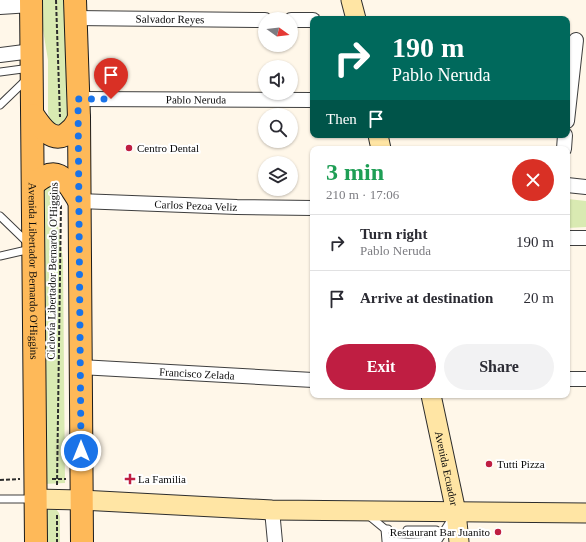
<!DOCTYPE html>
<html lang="en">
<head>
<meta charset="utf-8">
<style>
	body { margin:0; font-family:Georgia,serif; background:#f2f2f3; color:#2b2b33; height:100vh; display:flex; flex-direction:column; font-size:15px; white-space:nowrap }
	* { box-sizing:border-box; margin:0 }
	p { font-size:13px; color:#7c7c81 }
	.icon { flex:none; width:22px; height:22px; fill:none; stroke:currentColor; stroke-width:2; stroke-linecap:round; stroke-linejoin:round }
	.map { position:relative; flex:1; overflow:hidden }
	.sheet { position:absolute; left:310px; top:146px; width:260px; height:252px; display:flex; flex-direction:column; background:#fff; border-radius:8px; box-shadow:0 1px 3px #0004 }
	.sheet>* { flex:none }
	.top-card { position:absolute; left:310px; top:16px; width:260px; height:122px; border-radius:8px; box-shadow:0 1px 3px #0004; background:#00695c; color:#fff; overflow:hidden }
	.needle { width:26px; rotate:105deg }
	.tools { position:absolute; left:258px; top:12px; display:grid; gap:8px }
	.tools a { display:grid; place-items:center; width:40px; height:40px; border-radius:50%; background:#fff; box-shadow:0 1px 3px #0004; font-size:20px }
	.pin { position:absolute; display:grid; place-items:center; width:34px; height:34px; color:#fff; margin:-41px -17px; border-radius:50% 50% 50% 0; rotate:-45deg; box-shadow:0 0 4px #0007 }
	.pin .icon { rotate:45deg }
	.me { position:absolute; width:44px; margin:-22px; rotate:0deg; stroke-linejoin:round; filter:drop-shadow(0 0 3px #0008) }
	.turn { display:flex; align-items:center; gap:14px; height:84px; padding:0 16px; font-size:18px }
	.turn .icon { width:52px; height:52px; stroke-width:2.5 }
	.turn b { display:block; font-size:28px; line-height:34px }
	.then { display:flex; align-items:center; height:38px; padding:0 16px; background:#0003; gap:8px; font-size:15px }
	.round { display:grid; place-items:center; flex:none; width:42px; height:42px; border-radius:21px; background:#f2f2f3 }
	.headline { display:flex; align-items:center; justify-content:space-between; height:68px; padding:0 16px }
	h1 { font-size:24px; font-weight:700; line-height:30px; color:#1e9e55 }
	.action { display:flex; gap:8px; margin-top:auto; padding:8px 16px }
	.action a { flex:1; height:46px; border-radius:24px; background:#bf1e42; color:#fff; font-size:16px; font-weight:700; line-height:46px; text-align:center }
	.action a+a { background:#f2f2f3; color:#2b2b33 }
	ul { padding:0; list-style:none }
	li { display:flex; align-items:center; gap:12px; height:56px; padding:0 16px; border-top:1px solid #e1e1e2 }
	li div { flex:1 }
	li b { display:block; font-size:15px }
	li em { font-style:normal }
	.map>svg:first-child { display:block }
</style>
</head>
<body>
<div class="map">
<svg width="586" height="542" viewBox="0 0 586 542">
	<rect width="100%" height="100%" fill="#fff7e9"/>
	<g fill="#d9eab2">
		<path d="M43 0H66L67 117 61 124H56L53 123 49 117 48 113V60L43 30Z"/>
		<path d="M49 179 57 187 58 226 63 260 65 483 43 484V182Z"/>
		<path d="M568 199 586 201V227L567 228V214Z"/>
		<path d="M51 508 56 509 59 513 60 517V542H42L45 512Z"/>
	</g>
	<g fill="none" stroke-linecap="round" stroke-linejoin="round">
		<defs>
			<g id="lane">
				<path d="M0 72 30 68"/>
				<path d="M0 105 27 79"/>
				<path d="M0 216 29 244"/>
				<path d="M0 256 31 249"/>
				<path d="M0 499H33"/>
				<path d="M368 515 385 529H388"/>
				<path d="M385 529 386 541 407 542"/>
				<path d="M407 530H436L437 541 410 542"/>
				<path d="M437 542 453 517"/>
			</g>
			<g id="street">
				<path d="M0 7 31 5"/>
				<path id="s1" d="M75 18 265 20"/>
				<path d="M291 20H313"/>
				<path d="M0 55 32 51"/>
				<path id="s2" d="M78 99 313 100"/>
				<path d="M567 121 576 40"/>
				<path d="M564 149 565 135"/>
				<path d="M567 185 586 187"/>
				<path id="s3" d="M79 201 237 207 313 208"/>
				<path d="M567 238H586"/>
				<path id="s4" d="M80 367 313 380"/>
				<path d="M567 379H586"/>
				<path d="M272 510 275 542"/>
			</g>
			<g id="secondary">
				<path d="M351 0 356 19"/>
				<path d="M378 135 381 149"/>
				<path id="s5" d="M431 395 456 512 459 542"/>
				<path d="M35 499 81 500 272 510 586 513"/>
			</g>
			<g id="primary">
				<path id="s6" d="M31 0 36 542"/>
				<path d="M75 0 79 118 82 542"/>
				<path d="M33 115C40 125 50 142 65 135 67 133 70 131 72 129 75 126 77 122 79 118"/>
				<path d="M33 185C58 162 66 180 79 201"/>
			</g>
		</defs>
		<use href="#lane" stroke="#3e3e3e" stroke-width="9"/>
		<use href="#street" stroke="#3e3e3e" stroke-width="16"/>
		<use href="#secondary" stroke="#2d2d2d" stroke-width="21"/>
		<use href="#primary" stroke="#1c1c1c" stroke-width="24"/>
		<g stroke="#2d2d2d" stroke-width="2" stroke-dasharray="4 2" stroke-linecap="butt">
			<path d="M56 0 60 117"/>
			<path d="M52 479H66"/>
			<path d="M0 480 20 479"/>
			<path d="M57 485 61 203"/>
			<path d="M57 515V542"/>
		</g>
		<use href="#lane" stroke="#fff" stroke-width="7"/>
		<use href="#street" stroke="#fff" stroke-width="14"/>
		<use href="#secondary" stroke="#ffe5a4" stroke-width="19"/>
		<use href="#primary" stroke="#feb959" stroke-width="22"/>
	</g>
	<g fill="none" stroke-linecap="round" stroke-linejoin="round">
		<path stroke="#1a73e8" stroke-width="7" stroke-dasharray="0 12.6" d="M81 451 78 99H111"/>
	</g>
	<g fill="#bf1e42" stroke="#fff" stroke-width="1.5">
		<circle cx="129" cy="148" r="4"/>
		<circle cx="489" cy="464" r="4"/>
		<path d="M128 473h4v4h4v4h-4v4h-4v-4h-4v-4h4z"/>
		<circle cx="498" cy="532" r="4"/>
	</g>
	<g text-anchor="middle" stroke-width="4" stroke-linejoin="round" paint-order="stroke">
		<g font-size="11" fill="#0b0b0b" stroke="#fff">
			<text dy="4" stroke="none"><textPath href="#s1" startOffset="95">Salvador Reyes</textPath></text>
			<text dy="4" stroke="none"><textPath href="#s2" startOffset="118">Pablo Neruda</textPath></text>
			<text dy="4" stroke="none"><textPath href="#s3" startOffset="117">Carlos Pezoa Veliz</textPath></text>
			<text dy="4" stroke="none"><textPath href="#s6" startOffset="271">Avenida Libertador Bernardo O'Higgins</textPath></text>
			<text transform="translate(52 271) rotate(-89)" y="4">Ciclovía Libertador Bernardo O'Higgins</text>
			<text dy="4" stroke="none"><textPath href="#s4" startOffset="117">Francisco Zelada</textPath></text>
			<text dy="4" stroke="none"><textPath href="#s5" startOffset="75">Avenida Ecuador</textPath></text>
		</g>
		<g font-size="11" fill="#0b0b0b" stroke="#fff" text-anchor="start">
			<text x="137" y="152">Centro Dental</text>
			<text x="497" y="468">Tutti Pizza</text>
			<text x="138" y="483">La Familia</text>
			<text x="490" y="536" text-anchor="end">Restaurant Bar Juanito</text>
		</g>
	</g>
</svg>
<div class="tools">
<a><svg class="needle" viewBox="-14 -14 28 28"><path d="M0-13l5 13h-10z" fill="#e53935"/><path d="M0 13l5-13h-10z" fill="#7c7c81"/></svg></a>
<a><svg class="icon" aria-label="sound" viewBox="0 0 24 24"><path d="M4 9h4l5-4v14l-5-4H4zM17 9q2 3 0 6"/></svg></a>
<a><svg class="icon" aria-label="search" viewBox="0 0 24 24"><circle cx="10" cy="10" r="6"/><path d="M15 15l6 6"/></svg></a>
<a><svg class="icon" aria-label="layers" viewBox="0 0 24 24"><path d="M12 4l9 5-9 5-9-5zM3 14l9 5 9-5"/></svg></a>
</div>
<div class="pin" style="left:111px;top:99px;background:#d93025"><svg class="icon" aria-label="arrive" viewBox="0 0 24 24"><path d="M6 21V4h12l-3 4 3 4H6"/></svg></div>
<svg class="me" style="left:81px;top:451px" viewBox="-20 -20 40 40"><circle r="17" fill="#1a73e8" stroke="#fff" stroke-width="3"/><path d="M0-11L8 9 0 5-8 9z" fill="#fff"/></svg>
<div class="top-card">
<div class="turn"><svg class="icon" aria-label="right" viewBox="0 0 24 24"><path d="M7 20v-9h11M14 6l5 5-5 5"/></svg><div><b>190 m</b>Pablo Neruda</div></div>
<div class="then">Then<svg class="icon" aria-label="arrive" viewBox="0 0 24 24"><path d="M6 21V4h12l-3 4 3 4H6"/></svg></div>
</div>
<section class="sheet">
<div class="headline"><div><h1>3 min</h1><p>210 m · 17:06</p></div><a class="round" style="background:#d93025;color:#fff"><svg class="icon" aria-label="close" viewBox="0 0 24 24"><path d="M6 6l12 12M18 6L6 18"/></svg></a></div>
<ul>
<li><svg class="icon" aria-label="right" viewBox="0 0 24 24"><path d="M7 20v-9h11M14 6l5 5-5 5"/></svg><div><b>Turn right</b><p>Pablo Neruda</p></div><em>190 m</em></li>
<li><svg class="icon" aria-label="arrive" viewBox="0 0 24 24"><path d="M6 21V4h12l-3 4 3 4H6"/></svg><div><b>Arrive at destination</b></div><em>20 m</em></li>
</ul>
<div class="action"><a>Exit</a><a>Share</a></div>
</section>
</div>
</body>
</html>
